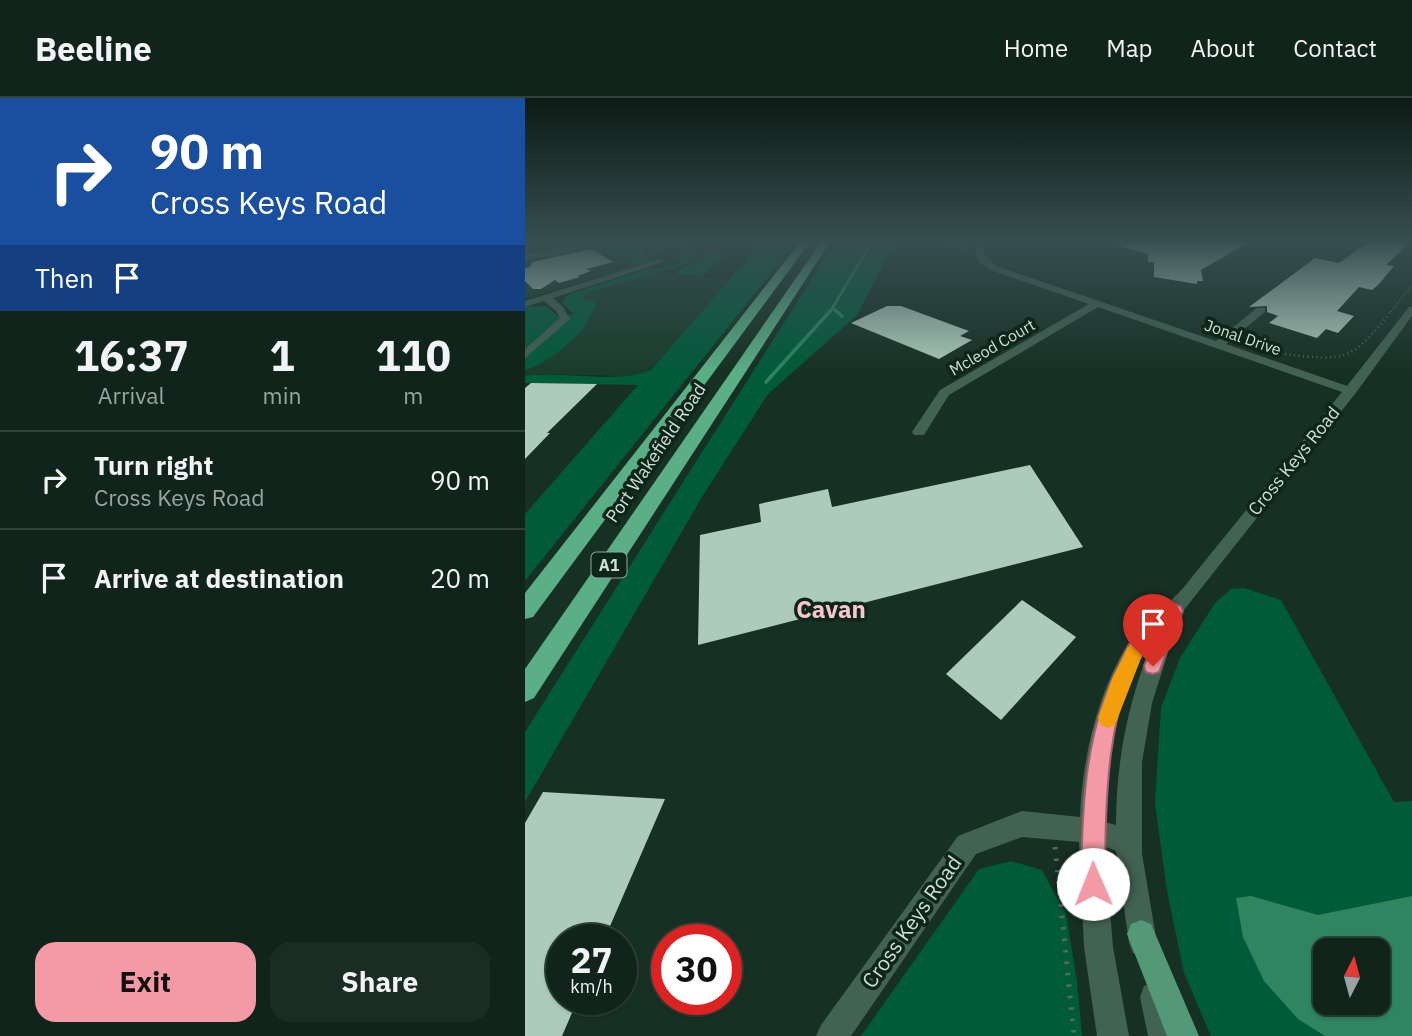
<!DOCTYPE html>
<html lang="en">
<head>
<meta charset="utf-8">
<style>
	body { margin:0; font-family:"IBM Plex Sans",sans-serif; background:#1a2c24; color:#f1f3f6; height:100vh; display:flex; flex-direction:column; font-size:26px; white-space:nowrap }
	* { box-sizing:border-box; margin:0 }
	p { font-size:23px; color:#9ca4a3 }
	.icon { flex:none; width:38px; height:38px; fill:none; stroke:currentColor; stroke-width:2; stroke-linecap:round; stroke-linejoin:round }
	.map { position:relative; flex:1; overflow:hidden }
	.side { display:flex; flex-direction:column; background:#11241b; width:525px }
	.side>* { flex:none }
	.guide { background:#1a4fa0; color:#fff; overflow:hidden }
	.needle { width:46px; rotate:6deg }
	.controls { position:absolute; left:788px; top:840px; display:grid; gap:14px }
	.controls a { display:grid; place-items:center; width:77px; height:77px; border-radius:14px; background:#11241b; box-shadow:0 2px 5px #0004,0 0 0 2px #30413a; font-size:35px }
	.speed { position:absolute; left:21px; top:826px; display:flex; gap:14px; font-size:35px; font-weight:700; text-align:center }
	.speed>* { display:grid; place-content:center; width:91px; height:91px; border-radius:50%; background:#11241b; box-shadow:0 2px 5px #0004,0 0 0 2px #30413a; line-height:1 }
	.speed small { font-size:18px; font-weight:400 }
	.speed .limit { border:10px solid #d22; background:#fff; color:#111 }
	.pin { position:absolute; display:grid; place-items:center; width:60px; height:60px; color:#fff; margin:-72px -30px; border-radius:50% 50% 50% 0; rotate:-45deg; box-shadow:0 0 7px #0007 }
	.pin .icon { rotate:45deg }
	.me { position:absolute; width:77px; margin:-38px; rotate:359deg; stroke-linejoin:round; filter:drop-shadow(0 0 5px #0008) }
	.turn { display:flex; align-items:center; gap:24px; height:147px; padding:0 35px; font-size:32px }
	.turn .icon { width:91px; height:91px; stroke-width:2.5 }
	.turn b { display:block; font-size:49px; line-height:60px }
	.then { display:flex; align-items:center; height:66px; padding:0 35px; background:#0003; gap:14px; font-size:26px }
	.eta { display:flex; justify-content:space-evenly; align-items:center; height:119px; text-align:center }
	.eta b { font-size:42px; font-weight:800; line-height:49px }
	.button { display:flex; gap:14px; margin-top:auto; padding:14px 35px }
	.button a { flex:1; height:80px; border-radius:21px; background:#f49aa6; color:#111; font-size:28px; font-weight:800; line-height:80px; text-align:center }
	.button a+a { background:#1a2c24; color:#f1f3f6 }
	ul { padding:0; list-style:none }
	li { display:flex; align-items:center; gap:21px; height:98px; padding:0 35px; border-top:2px solid #30413a }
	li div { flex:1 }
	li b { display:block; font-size:26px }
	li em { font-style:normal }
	header { display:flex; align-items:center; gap:42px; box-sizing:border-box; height:98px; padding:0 35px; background:#11241b; border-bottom:2px solid #30413a }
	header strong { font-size:33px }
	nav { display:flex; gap:38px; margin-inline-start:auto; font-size:24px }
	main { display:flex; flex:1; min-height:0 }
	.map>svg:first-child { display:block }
</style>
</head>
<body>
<header>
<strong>Beeline</strong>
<nav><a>Home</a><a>Map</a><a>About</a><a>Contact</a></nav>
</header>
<main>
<section class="side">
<div class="guide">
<div class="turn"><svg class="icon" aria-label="right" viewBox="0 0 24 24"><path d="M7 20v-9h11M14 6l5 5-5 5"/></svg><div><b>90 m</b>Cross Keys Road</div></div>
<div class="then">Then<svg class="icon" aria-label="arrive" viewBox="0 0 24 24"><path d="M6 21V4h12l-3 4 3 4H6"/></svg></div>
</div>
<div class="eta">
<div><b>16:37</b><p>Arrival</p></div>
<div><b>1</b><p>min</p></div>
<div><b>110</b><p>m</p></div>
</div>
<ul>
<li><svg class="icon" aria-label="right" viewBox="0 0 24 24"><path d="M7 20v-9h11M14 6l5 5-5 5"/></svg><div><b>Turn right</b><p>Cross Keys Road</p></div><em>90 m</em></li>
<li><svg class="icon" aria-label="arrive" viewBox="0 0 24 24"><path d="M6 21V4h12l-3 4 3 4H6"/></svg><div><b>Arrive at destination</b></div><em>20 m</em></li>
</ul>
<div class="button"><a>Exit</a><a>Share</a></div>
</section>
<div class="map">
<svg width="887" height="938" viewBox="0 0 887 938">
	<rect width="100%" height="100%" fill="#173024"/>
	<g fill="#1a3c2c">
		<path d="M13 144H76L119 167 0 200V147Z"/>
		<path d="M127 175 204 182 126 272 102 278 15 276 0 278V272L8 270 62 222 71 207 70 204 61 202 59 198 63 194Z"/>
	</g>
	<g fill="#005b3b" fill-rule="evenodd">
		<path d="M77 144H141L117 150 119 156 132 151 127 149 146 144 167 145 144 147 151 148 120 156 125 162 113 167Z"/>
		<path d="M237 144H271L0 483V416L113 287 0 285V278C41 272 87 287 126 272Z"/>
		<path d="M310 144H370L332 217 243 296 177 399 0 704V634Z"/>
		<path d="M190 153 188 156 200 158 177 178 151 176 152 173 181 159 182 155Z"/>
		<path d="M168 155 175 158 155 168 63 194 59 198 60 202 70 204 71 208C66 214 64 221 60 228 51 242 16 269 0 272V209L20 208 34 219 49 216 38 206 39 200 46 196 118 172 153 166 159 162 152 159Z"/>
		<path d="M719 490 756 502 869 704 887 703V938H686L659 875 642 793 630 705 636 610 655 560 690 505 706 491ZM800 852H852V905H800Z"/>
		<path d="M486 763 517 772 541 816 552 884 557 938H336L454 771Z"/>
	</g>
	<path fill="#2e855f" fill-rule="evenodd" d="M726 798 793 817 887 798V938H800L773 921 739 883 718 839 711 800ZM800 852H852V905H800Z"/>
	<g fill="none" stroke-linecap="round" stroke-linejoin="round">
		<g stroke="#2e855f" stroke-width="2.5">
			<path d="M419 144 439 151"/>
			<path d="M308 210 312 214"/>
			<path d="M305 214 347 144"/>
		</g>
		<g stroke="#2e855f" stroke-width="3.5">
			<path d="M310 212 317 218"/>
			<path d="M241 284 306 212"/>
		</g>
	</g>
	<g fill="#adcbbb">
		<path d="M595 144H724L676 172 678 183H672V186L629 179V164H623V156L594 148Z"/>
		<path d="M844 144H885L861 167 869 168 854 186 847 192 834 189 812 213 829 218 813 235 801 231 792 240 744 225 753 218 742 214V208L724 209 790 160 814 165Z"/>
		<path d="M66 151 88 164 61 171 66 173 52 178 55 179 34 185 30 182 16 191H8L0 183V170L5 169 7 164Z"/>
		<path d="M362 208H376L444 233 435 238 447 242 414 261 326 225Z"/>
		<path d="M6 285 72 286 22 335H25L0 361V290Z"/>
		<path d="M505 367 558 449 173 547 175 437 236 424 234 406 303 391 307 409Z"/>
		<path d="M497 502 551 539 476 622 421 576Z"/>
		<path d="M18 694 140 701 79 842H37V901H53L37 938H0V725Z"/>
	</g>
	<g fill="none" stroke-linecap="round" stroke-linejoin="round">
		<path stroke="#556a60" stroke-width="2" stroke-dasharray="1 2.5" stroke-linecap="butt" d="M866 214 887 187"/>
		<path stroke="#556a60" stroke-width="2.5" stroke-dasharray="1 3.5" stroke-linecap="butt" d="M760 256C823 264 827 262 867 212"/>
		<path stroke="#556a60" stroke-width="5" stroke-dasharray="2.5 9" stroke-linecap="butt" d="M530 749 549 938"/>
		<g fill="#426252" fill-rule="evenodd">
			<path d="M28 144 41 146 39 151 68 145 72 147 26 158 0 162V156L24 154 31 149 0 150V146Z"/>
			<path d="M454 146H460L458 156 471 168 691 243 732 210H740V214L701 246 822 288 884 209 887 208V218L830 296 655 517 627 605 617 664V756L632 845 628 855 618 859 608 855 604 845 591 753 580 749 588 849 604 938H572L559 849 554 744 497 739 451 756 326 938H291L296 927 433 738 497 713 555 719C557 662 572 595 603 546 617 524 642 509 659 489 711 424 765 359 817 294L573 209 424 297 399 337H389L387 334 415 292 564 206 465 172 455 165 450 156ZM627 545C603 604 591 663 591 727L580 724C580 674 593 584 627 545Z"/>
			<path d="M135 161 142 163 28 200 38 209 45 221 0 260V251L35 220 31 213 19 203 0 209V203Z"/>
			<path d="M630 884 641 888 655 938H623L615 899 619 888Z"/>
		</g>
		<path fill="#549977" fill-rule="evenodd" d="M616 822 626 826 674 938H642L602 836 606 826Z"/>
		<g fill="#5aaf86" fill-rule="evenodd">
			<path d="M275 144H285L8 519 0 521V495Z"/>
			<path d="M296 144H305L9 600 0 604V571Z"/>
		</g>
	</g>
	<linearGradient id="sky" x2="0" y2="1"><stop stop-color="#0d1a14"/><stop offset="0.52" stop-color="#364e50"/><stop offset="1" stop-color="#364e50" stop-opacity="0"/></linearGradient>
	<rect width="887" height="275" fill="url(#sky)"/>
	<path fill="#f49aa6" stroke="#9f646c" stroke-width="2" d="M650 506 656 508 658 513 634 574 628 576 621 574 619 568 628 544C579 591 580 722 580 786L577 795 568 798 559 795 556 786C557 710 559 634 595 565 599 557 602 547 608 541 617 529 632 519 644 508Z"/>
	<path fill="#f59e0b" d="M609 547 616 549 618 555 590 627 583 630 576 627 573 620 587 581 603 549Z"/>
	<g text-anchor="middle" stroke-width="7" stroke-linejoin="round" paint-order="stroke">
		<g font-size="16" fill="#cfded6" stroke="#0d261a">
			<text transform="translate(718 239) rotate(19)" y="6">Jonal Drive</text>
			<text transform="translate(467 249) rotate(-30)" y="6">Mcleod Court</text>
		</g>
		<rect fill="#0d261a" stroke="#95a79e" stroke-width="2" x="66.5" y="454.5" width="35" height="25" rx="5"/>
		<g font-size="16" font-weight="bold" fill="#cfded6">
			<text x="84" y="473">A1</text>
		</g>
		<g font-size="18" fill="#cfded6" stroke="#0d261a">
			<text transform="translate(131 355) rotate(-56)" y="6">Port Wakefield Road</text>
			<text transform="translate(769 363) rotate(-51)" y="6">Cross Keys Road</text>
		</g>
		<g font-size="21" fill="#cfded6" stroke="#0d261a">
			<text transform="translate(387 824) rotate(-55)" y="7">Cross Keys Road</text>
		</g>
		<g font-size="24" font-weight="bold" fill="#fac6cb" stroke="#0d261a">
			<text x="306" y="520">Cavan</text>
		</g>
	</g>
</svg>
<div class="controls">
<a><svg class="needle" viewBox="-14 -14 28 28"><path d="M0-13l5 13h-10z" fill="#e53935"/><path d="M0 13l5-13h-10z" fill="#9ca4a3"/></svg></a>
</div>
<div class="speed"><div>27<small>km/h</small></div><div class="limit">30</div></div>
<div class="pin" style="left:628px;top:568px;background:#d93025"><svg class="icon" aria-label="arrive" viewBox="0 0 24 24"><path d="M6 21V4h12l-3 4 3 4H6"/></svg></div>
<svg class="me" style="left:568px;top:786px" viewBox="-20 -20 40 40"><circle r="19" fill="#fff"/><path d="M0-13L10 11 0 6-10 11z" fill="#f49aa6"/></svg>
</div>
</main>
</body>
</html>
